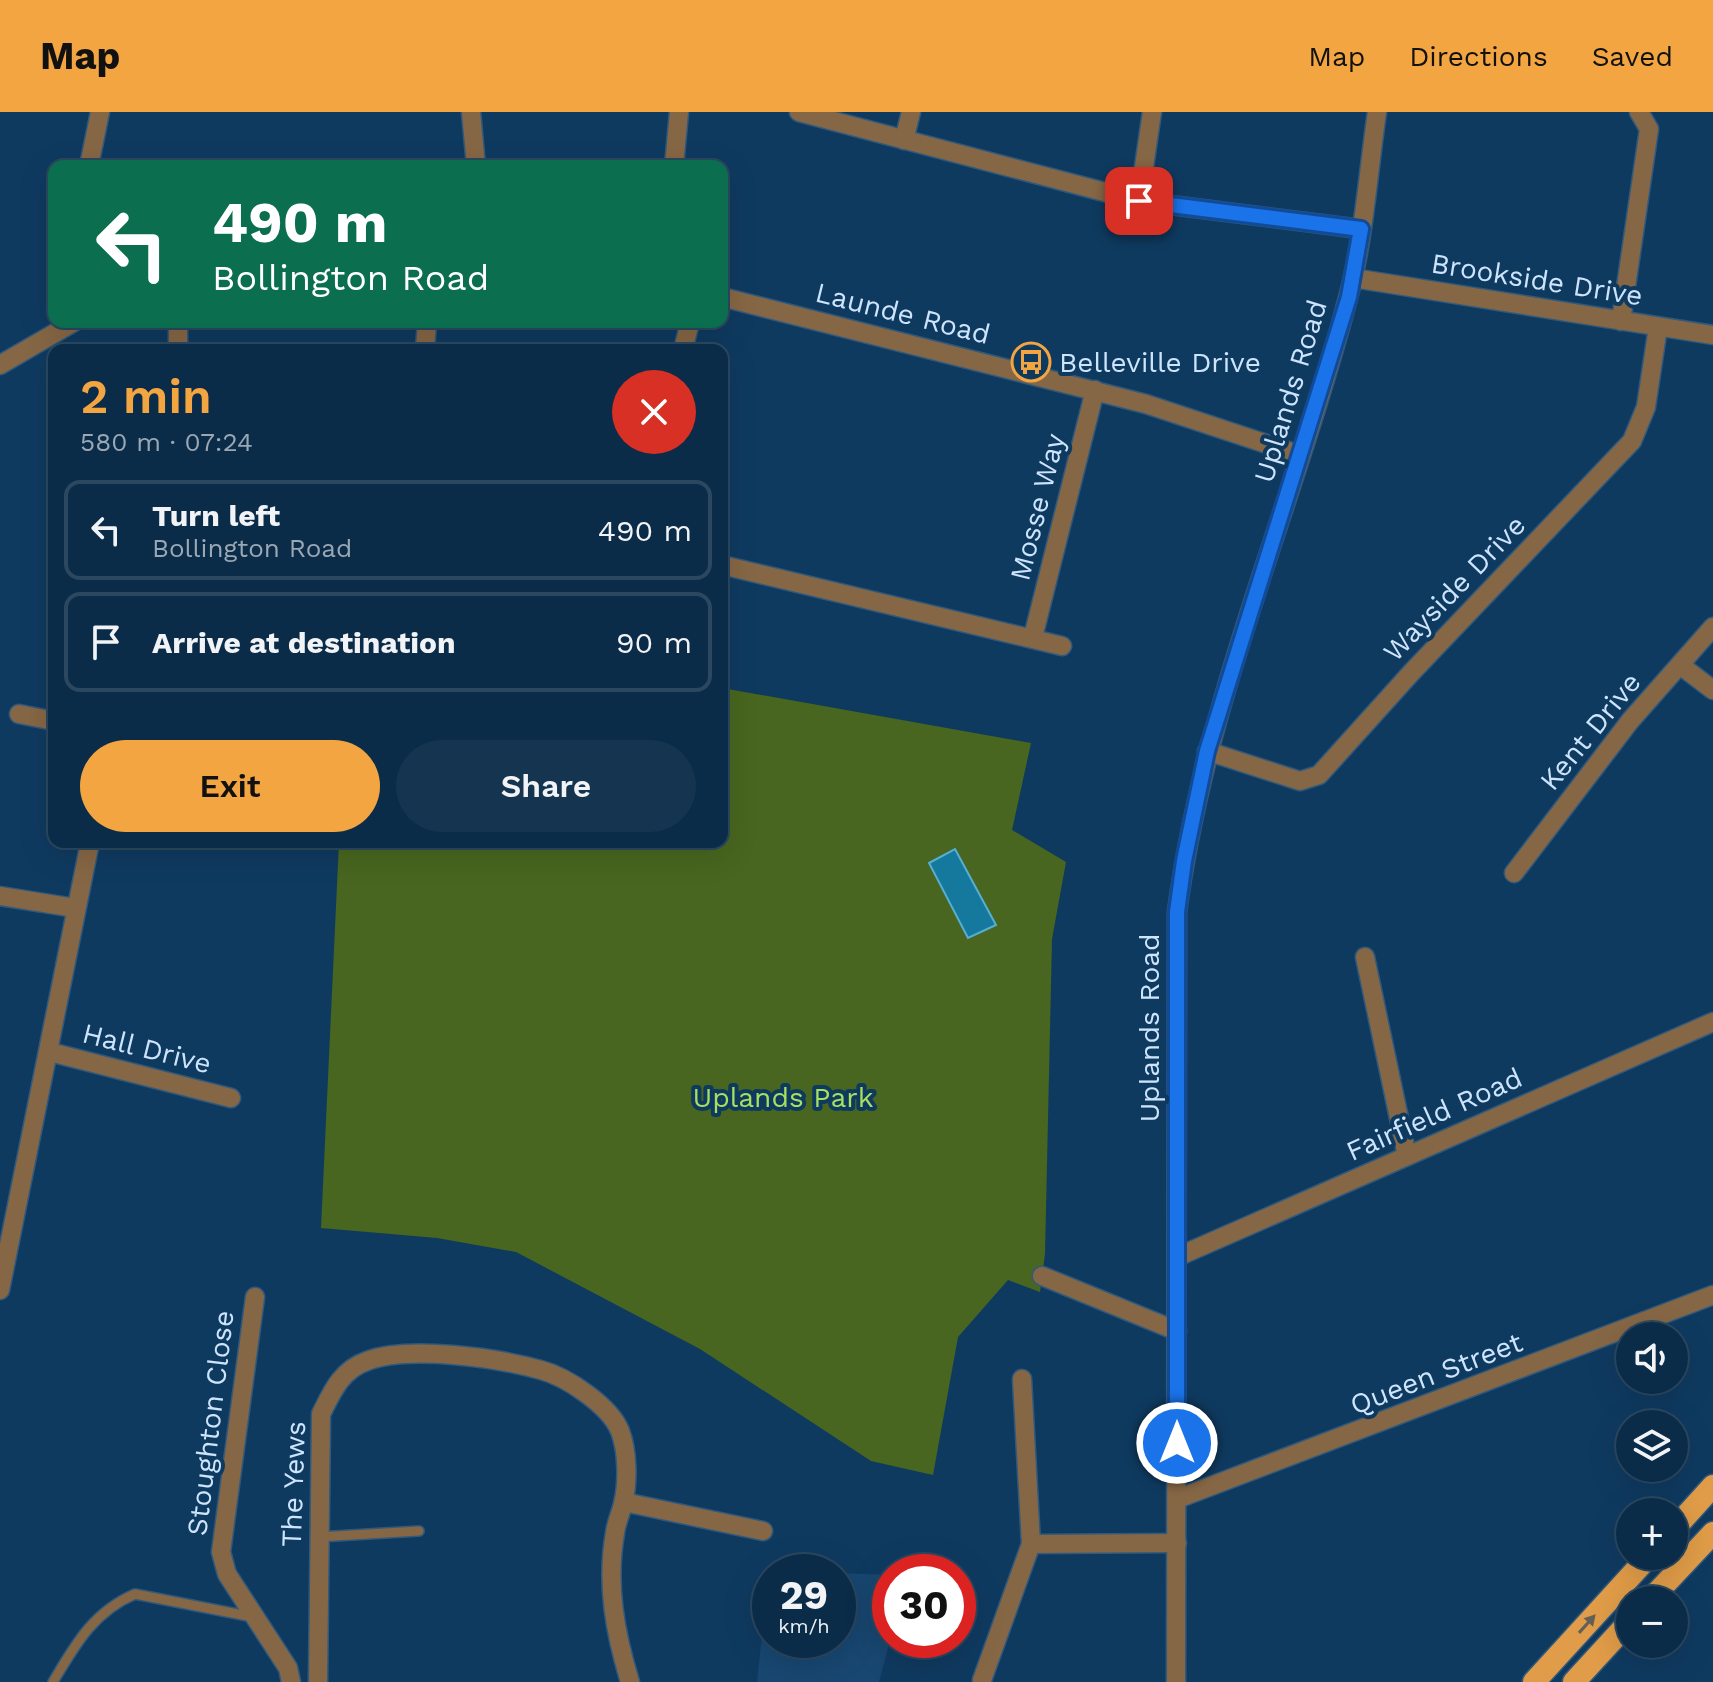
<!DOCTYPE html>
<html lang="en">
<head>
<meta charset="utf-8">
<style>
	body { margin:0; font-family:"Work Sans",sans-serif; background:#14344f; color:#f1f3f6; height:100vh; display:flex; flex-direction:column; font-size:30px; white-space:nowrap }
	* { box-sizing:border-box; margin:0 }
	p { font-size:26px; color:#9aa7b4 }
	.icon { flex:none; width:44px; height:44px; fill:none; stroke:currentColor; stroke-width:2; stroke-linecap:round; stroke-linejoin:round }
	.map { position:relative; flex:1; overflow:hidden }
	.drawer { position:absolute; left:48px; top:232px; width:680px; height:504px; display:flex; flex-direction:column; background:#0b2c48; border-radius:16px; box-shadow:0 8px 32px #0002,0 0 0 2px #2b4860 }
	.drawer>* { flex:none }
	.top-card { position:absolute; left:48px; top:48px; width:680px; height:168px; border-radius:16px; box-shadow:0 8px 32px #0002,0 0 0 2px #2b4860; background:#0b6e4f; color:#fff; overflow:hidden }
	.tools { position:absolute; left:1616px; top:1210px; display:grid; gap:16px }
	.tools a { display:grid; place-items:center; width:72px; height:72px; border-radius:50%; background:#0b2c48; box-shadow:0 8px 32px #0002,0 0 0 2px #2b4860; font-size:40px }
	.speed { position:absolute; left:752px; top:1442px; display:flex; gap:16px; font-size:40px; font-weight:700; text-align:center }
	.speed>* { display:grid; place-content:center; width:104px; height:104px; border-radius:50%; background:#0b2c48; box-shadow:0 8px 32px #0002,0 0 0 2px #2b4860; line-height:1 }
	.speed small { font-size:20px; font-weight:400 }
	.speed .limit { border:12px solid #d22; background:#fff; color:#111 }
	.pin { position:absolute; display:grid; place-items:center; width:68px; height:68px; color:#fff; margin:-34px; border-radius:16px; box-shadow:0 4px 12px #0006 }
	.me { position:absolute; width:88px; margin:-44px; rotate:0deg; stroke-linejoin:round; filter:drop-shadow(0 0 6px #0008) }
	.turn { display:flex; align-items:center; gap:28px; height:168px; padding:0 32px; font-size:36px }
	.turn .icon { width:104px; height:104px; stroke-width:2.5 }
	.turn b { display:block; font-size:56px; line-height:68px }
	.round { display:grid; place-items:center; flex:none; width:84px; height:84px; border-radius:42px; background:#14344f }
	.summary { display:flex; align-items:center; justify-content:space-between; height:136px; padding:0 32px }
	h1 { font-size:48px; font-weight:600; line-height:60px; color:#f2a541 }
	.cta { display:flex; gap:16px; margin-top:auto; padding:16px 32px }
	.cta a { flex:1; height:92px; border-radius:48px; background:#f2a541; color:#111; font-size:32px; font-weight:600; line-height:92px; text-align:center }
	.cta a+a { background:#14344f; color:#f1f3f6 }
	ul { padding:0; list-style:none }
	li { display:flex; align-items:center; gap:24px; height:100px; margin:0 16px 12px; padding:0 16px; border:4px solid #2b4860; border-radius:16px }
	li div { flex:1 }
	li b { display:block; font-size:30px }
	li em { font-style:normal }
	header { display:flex; align-items:center; gap:48px; box-sizing:border-box; height:112px; padding:0 40px; background:#f2a541; color:#111 }
	header strong { font-size:38px }
	nav { display:flex; gap:44px; margin-inline-start:auto; font-size:28px }
	.map>svg:first-child { display:block }
</style>
</head>
<body>
<header>
<strong>Map</strong>
<nav><a>Map</a><a>Directions</a><a>Saved</a></nav>
</header>
<div class="map">
<svg width="1713" height="1570" viewBox="0 0 1713 1570">
	<rect width="100%" height="100%" fill="#0f3a60"/>
	<path fill="#184771" d="M769 1458 813 1460H770V1528H838V1461L890 1463V1528L879 1570H757Z"/>
	<path fill="#48661f" d="M722 576 1031 631 1012 718 1066 750 1052 827 1045 1142 1040 1180 1008 1168 958 1225 933 1363 871 1349 700 1237 516 1140 437 1126 321 1116 339 730H722Z"/>
	<path fill="#15799d" stroke="#57aed5" stroke-width="2" d="M955 737 996 813 968 826 929 751Z"/>
	<g fill="none" stroke-linecap="round" stroke-linejoin="round">
		<defs>
			<g id="service">
				<path d="M318 1425 419 1419"/>
				<path d="M53 1570C75 1533 93 1500 135 1482L253 1505"/>
			</g>
			<g id="minor">
				<path d="M471 0 476 54"/>
				<path d="M799 0 1139 89 1361 117"/>
				<path d="M904 28 911 0"/>
				<path d="M89 54 100 0"/>
				<path d="M674 54 679 0"/>
				<path d="M1139 89 1152 0"/>
				<path d="M1353 166 1713 223"/>
				<path d="M722 185 1146 292 1300 343"/>
				<path d="M1621 209 1649 17 1639 0"/>
				<path d="M178 238V210"/>
				<path d="M425 238 427 210"/>
				<path d="M683 238 690 210"/>
				<path d="M0 253 74 210"/>
				<path d="M722 453 1062 534"/>
				<path d="M1033 525 1095 278"/>
				<path d="M1680 553 1713 578"/>
				<path d="M19 602 54 609"/>
				<path d="M1207 639 1300 669 1319 663 1411 561 1632 329 1646 295 1658 215"/>
				<path d="M1514 761 1630 609 1713 515"/>
				<path d="M0 784 75 796"/>
				<path d="M1365 845 1407 1044"/>
				<path d="M50 940 231 986"/>
				<path d="M1177 1145 1713 910"/>
				<path d="M1042 1164 1177 1219"/>
				<path d="M0 1178 90 730"/>
				<path d="M255 1185 221 1440 227 1462 288 1556 291 1570"/>
				<path d="M1177 1387 1713 1183"/>
				<path d="M624 1390 763 1419"/>
				<path d="M1031 1432 1177 1431"/>
				<path d="M982 1568 1031 1432 1022 1267"/>
				<path d="M318 1570 321 1302C332 1280 341 1258 367 1249 408 1233 498 1246 541 1258 567 1265 610 1294 620 1319 628 1340 628 1371 623 1392 621 1401 616 1411 615 1421 606 1472 615 1521 630 1570"/>
				<path d="M1176 1570 1177 800C1205 588 1294 392 1348 186 1364 126 1368 62 1377 0"/>
			</g>
			<g id="trunk">
				<path d="M1674 1417 1713 1374"/>
				<path d="M1650 1488 1713 1421"/>
				<path d="M1534 1570 1649 1444"/>
				<path d="M1574 1570 1630 1509"/>
			</g>
		</defs>
		<use href="#service" stroke="#31597c" stroke-width="12"/>
		<use href="#minor" stroke="#31597c" stroke-width="21"/>
		<use href="#trunk" stroke="#31597c" stroke-width="25"/>
		<use href="#service" stroke="#866745" stroke-width="9"/>
		<use href="#minor" stroke="#866745" stroke-width="18"/>
		<use href="#trunk" stroke="#e09c48" stroke-width="22"/>
	</g>
	<defs><path id="oneway-solid" d="M-6-.8H1V-3.2L6.5 0L1 3.2V.8H-6Z" transform="scale(2)"/></defs>
	<use fill="#636156" href="#oneway-solid" transform="translate(1587 1512) rotate(-48)"/>
	<g fill="none" stroke-linecap="round" stroke-linejoin="round">
		<defs>
			<path id="route" d="M1139 89 1361 117 1349 185 1207 639 1184 749 1177 800V1331"/>
		</defs>
		<use href="#route" stroke="#114b97" stroke-width="20"/>
		<use href="#route" stroke="#1a73e8" stroke-width="14"/>
	</g>
	<defs>
		<symbol id="bus-ring" viewBox="-11 -11 22 22"><circle r="9.5" fill="#0f3a60" stroke="#f2a541" stroke-width="1.5"/><path d="M-5-6H5V4H4V6H2V4H-2V6H-4V4H-5ZM-3.5-4V0h7V-4ZM-3.5 1.2v1.5H-2V1.2ZM2 1.2v1.5H3.5V1.2Z" fill="#f2a541"/></symbol>
	</defs>
	<g fill-rule="evenodd">
		<use href="#bus-ring" x="1009" y="228" width="44" height="44"/>
	</g>
	<g text-anchor="middle" stroke-width="8" stroke-linejoin="round" paint-order="stroke">
		<g font-size="28" fill="#cde4fc" stroke="#0f3a60">
			<text transform="translate(1537 167) rotate(9)" y="10">Brookside Drive</text>
			<text transform="translate(903 201) rotate(14)" y="10">Launde Road</text>
			<text transform="translate(1290 279) rotate(-73)" y="10">Uplands Road</text>
			<text transform="translate(1037 395) rotate(-76)" y="10">Mosse Way</text>
			<text transform="translate(1454 476) rotate(-46)" y="10">Wayside Drive</text>
			<text transform="translate(1590 619) rotate(-51)" y="10">Kent Drive</text>
			<text transform="translate(1149 916) rotate(-90)" y="10">Uplands Road</text>
			<text transform="translate(147 936) rotate(14)" y="10">Hall Drive</text>
			<text transform="translate(1434 1002) rotate(-24)" y="10">Fairfield Road</text>
			<text transform="translate(1436 1261) rotate(-21)" y="10">Queen Street</text>
			<text transform="translate(210 1311) rotate(-83)" y="10">Stoughton Close</text>
			<text transform="translate(293 1372) rotate(-88)" y="10">The Yews</text>
		</g>
		<g font-size="28" fill="#cde4fc" stroke="#0f3a60" text-anchor="start">
			<text x="1059" y="260">Belleville Drive</text>
		</g>
		<g font-size="28" fill="#a7df5e" stroke="#0f3a60">
			<text x="783" y="995">Uplands Park</text>
		</g>
	</g>
</svg>
<div class="tools">
<a><svg class="icon" aria-label="sound" viewBox="0 0 24 24"><path d="M4 9h4l5-4v14l-5-4H4zM17 9q2 3 0 6"/></svg></a>
<a><svg class="icon" aria-label="layers" viewBox="0 0 24 24"><path d="M12 4l9 5-9 5-9-5zM3 14l9 5 9-5"/></svg></a>
<a>+</a>
<a>−</a>
</div>
<div class="speed"><div>29<small>km/h</small></div><div class="limit">30</div></div>
<div class="pin" style="left:1139px;top:89px;background:#d93025"><svg class="icon" aria-label="arrive" viewBox="0 0 24 24"><path d="M6 21V4h12l-3 4 3 4H6"/></svg></div>
<svg class="me" style="left:1177px;top:1331px" viewBox="-20 -20 40 40"><circle r="17" fill="#1a73e8" stroke="#fff" stroke-width="3"/><path d="M0-11L8 9 0 5-8 9z" fill="#fff"/></svg>
<div class="top-card">
<div class="turn"><svg class="icon" aria-label="left" viewBox="0 0 24 24"><path d="M17 20v-9H6M10 6l-5 5 5 5"/></svg><div><b>490 m</b>Bollington Road</div></div>
</div>
<section class="drawer">
<div class="summary"><div><h1>2 min</h1><p>580 m · 07:24</p></div><a class="round" style="background:#d93025;color:#fff"><svg class="icon" aria-label="close" viewBox="0 0 24 24"><path d="M6 6l12 12M18 6L6 18"/></svg></a></div>
<ul>
<li><svg class="icon" aria-label="left" viewBox="0 0 24 24"><path d="M17 20v-9H6M10 6l-5 5 5 5"/></svg><div><b>Turn left</b><p>Bollington Road</p></div><em>490 m</em></li>
<li><svg class="icon" aria-label="arrive" viewBox="0 0 24 24"><path d="M6 21V4h12l-3 4 3 4H6"/></svg><div><b>Arrive at destination</b></div><em>90 m</em></li>
</ul>
<div class="cta"><a>Exit</a><a>Share</a></div>
</section>
</div>
</body>
</html>
